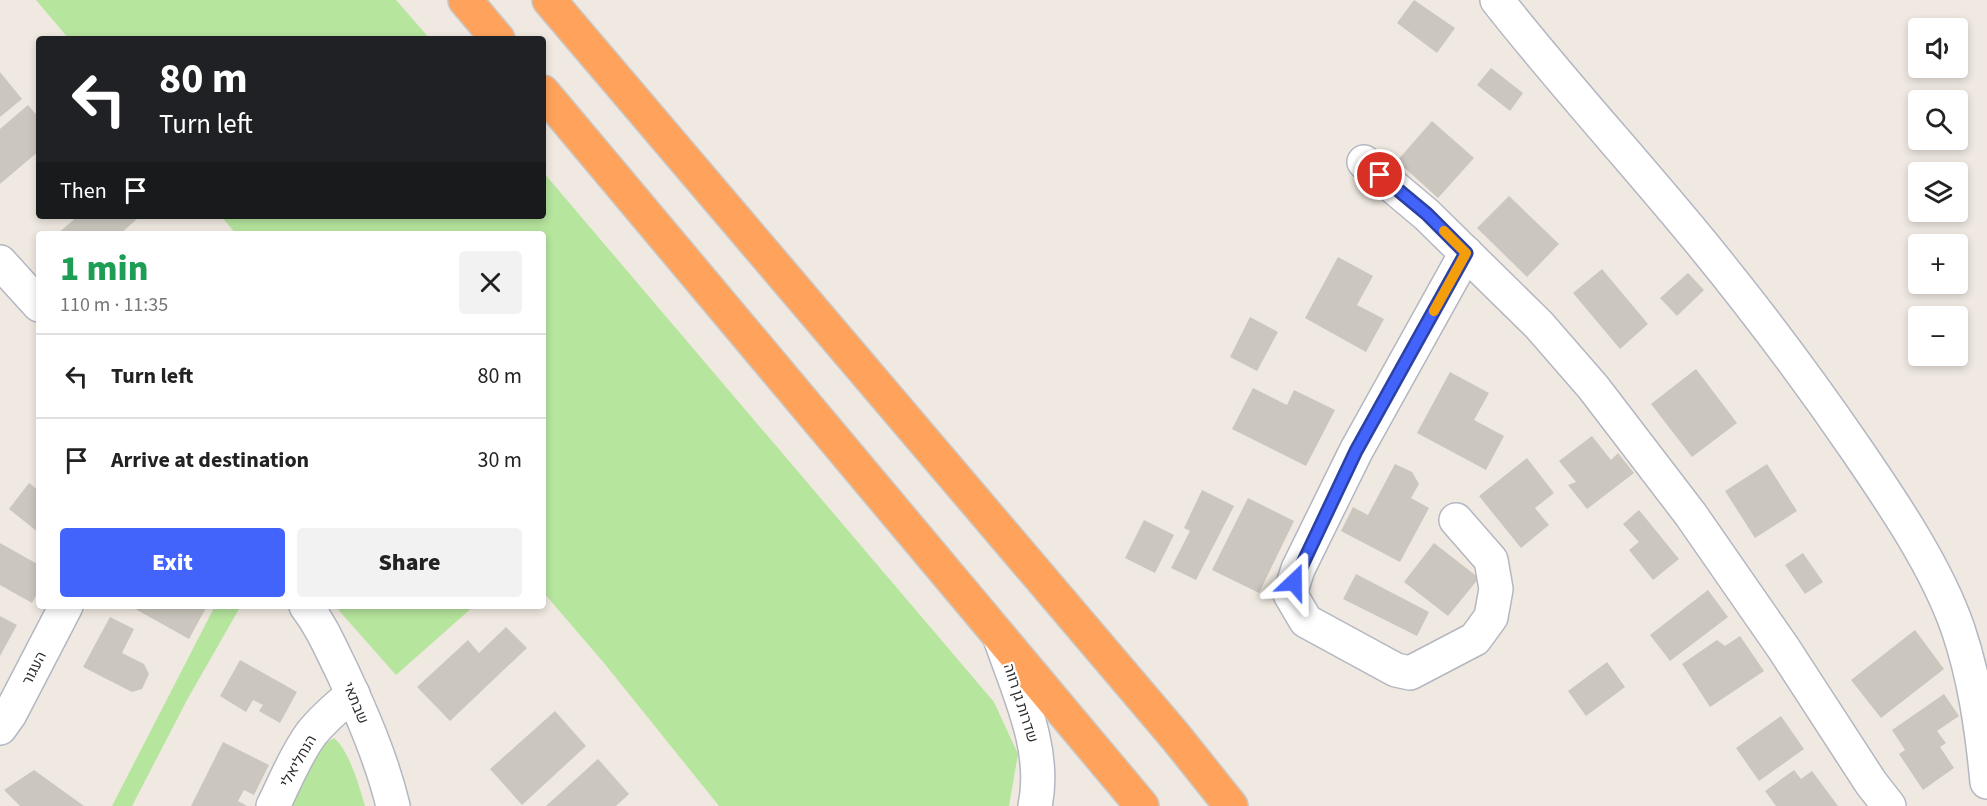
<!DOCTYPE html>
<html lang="en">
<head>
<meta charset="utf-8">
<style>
	body { margin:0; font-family:"Source Sans 3",Heebo,sans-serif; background:#f2f2f2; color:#222; height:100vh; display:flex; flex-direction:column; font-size:22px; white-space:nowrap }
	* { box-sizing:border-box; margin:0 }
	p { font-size:20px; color:#767676 }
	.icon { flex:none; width:33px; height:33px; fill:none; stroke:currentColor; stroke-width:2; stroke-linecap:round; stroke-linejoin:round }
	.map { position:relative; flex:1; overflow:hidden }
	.details { position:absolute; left:36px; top:231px; width:510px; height:378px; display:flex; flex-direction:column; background:#fff; border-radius:6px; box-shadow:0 3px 9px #0003 }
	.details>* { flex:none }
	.top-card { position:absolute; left:36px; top:36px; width:510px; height:183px; border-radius:6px; box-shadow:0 3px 9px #0003; background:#202124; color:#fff; overflow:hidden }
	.tools { position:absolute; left:1908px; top:18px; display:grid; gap:12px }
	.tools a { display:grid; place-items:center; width:60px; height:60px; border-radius:6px; background:#fff; box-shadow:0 3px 9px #0003; font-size:30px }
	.pin { position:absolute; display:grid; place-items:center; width:51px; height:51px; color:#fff; margin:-26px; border:3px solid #fff; border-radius:50%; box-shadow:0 2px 6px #0007 }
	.me { position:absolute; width:66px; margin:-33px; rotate:23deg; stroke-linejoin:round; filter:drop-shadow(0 0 4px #0008) }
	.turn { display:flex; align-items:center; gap:21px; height:126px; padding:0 24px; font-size:27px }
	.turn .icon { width:78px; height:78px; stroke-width:2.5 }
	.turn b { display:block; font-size:42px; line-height:51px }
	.then { display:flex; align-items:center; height:57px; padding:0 24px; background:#0003; gap:12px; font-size:22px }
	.round { display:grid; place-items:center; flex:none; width:63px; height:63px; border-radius:6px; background:#f2f2f2 }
	.headline { display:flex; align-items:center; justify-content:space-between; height:102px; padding:0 24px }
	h1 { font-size:36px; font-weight:800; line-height:45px; color:#1e9e55 }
	.cta { display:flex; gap:12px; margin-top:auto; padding:12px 24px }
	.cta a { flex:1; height:69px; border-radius:6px; background:#4264fb; color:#fff; font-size:24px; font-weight:800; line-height:69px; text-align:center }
	.cta a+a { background:#f2f2f2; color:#222 }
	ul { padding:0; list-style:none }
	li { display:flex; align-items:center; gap:18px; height:84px; padding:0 24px; border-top:2px solid #e0e0e0 }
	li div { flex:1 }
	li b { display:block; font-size:22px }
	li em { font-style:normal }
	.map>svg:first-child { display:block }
</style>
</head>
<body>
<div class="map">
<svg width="1987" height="806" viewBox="0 0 1987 806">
	<rect width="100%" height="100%" fill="#efe9e1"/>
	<g fill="#b6e59e">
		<path d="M36 0H396L430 39H69Z"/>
		<path d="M543 172 994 702 1018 754 1009 806H719L604 663 543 592V234H236L221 216H543Z"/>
		<path d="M215 606H235L239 609 187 700 132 806H112Z"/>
		<path d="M335 606H474L396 675Z"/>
		<path d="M334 738C350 752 359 786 365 806H290L294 793 322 746Z"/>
	</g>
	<g fill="#cbc7bf">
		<path d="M1414 0 1455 28 1437 53 1397 23Z"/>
		<path d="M1491 68 1523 93 1510 111 1477 85Z"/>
		<path d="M0 72 22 99 0 117Z"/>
		<path d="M28 105 39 118V151L0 184V129Z"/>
		<path d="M1432 121 1474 158 1438 198 1397 161Z"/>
		<path d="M1509 196 1559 244 1527 277 1477 228Z"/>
		<path d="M78 216H134L137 219 120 234H57Z"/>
		<path d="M1338 257 1373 276 1357 305 1384 319 1366 352 1305 318Z"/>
		<path d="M1602 269 1648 324 1620 349 1573 293Z"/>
		<path d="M1688 273 1704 290 1677 316 1660 298Z"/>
		<path d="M1250 317 1278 332 1257 371 1230 357Z"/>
		<path d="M1696 369 1737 423 1692 457 1651 404Z"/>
		<path d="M1450 372 1489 393 1474 420 1504 436 1486 470 1417 433Z"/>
		<path d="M1253 388 1287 405 1294 390 1335 410 1306 466 1232 429Z"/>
		<path d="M1592 436 1611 460 1618 453 1634 473 1587 509 1568 485 1576 482 1559 461Z"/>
		<path d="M1527 458 1554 493 1535 508 1549 525 1521 548 1479 496Z"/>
		<path d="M1395 464 1412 472 1419 484 1411 498 1429 508 1400 562 1341 531 1353 507 1368 515Z"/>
		<path d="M1767 464 1797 511 1755 538 1725 491Z"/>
		<path d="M29 483 39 491V533L9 509Z"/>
		<path d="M1202 490 1234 506 1196 580 1171 568 1190 531 1184 528Z"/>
		<path d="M1248 498 1294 521 1259 593 1212 570Z"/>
		<path d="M1639 510 1679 559 1653 580 1629 550 1639 542 1623 524Z"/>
		<path d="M1144 520 1174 535 1155 573 1125 558Z"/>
		<path d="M0 543 39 565V590L32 603 0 585Z"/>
		<path d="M1434 543 1479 578 1448 616 1404 582Z"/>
		<path d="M1803 553 1823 582 1805 594 1785 565Z"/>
		<path d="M1356 574 1429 612 1417 636 1343 599Z"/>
		<path d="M1708 590 1728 617 1670 661 1650 635Z"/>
		<path d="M130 606H201L206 608 189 639Z"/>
		<path d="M0 616 17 625 0 656Z"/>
		<path d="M110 617 134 629 122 653 144 664 149 674 142 689 132 692 83 667Z"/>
		<path d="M506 627 527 648 450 721 417 687 468 640 479 653Z"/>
		<path d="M1915 630 1944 669 1881 718 1851 680Z"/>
		<path d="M1740 636 1764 671 1710 707 1682 664 1717 640 1725 646Z"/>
		<path d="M240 660 297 692 280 723 259 711 263 705 253 700 246 712 220 696Z"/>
		<path d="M1607 662 1625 687 1586 716 1568 691Z"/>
		<path d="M1944 694 1959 716 1937 731 1946 743 1940 747 1954 768 1923 790 1899 754 1905 750 1892 730Z"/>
		<path d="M555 711 586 746 522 805 490 769Z"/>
		<path d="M1781 716 1804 749 1759 781 1736 748Z"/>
		<path d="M223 742 269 765 254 795 244 790 238 801 247 806H191Z"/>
		<path d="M598 759 629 794 616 806H546Z"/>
		<path d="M34 770 84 806H20L4 790Z"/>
		<path d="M1794 770 1801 779 1812 771 1838 806H1776L1765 791Z"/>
	</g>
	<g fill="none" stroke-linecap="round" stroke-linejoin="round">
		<defs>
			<g id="minor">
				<path d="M1497 0C1563 84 1636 163 1703 245 1757 311 1808 379 1856 449 1893 503 1937 568 1958 629 1975 679 1982 730 1987 782"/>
				<path d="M1364 162 1427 215 1539 325 1593 387 1691 515 1784 649 1871 783 1889 806"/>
				<path d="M0 262 39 305"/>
				<path d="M1456 520 1491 560 1496 589 1491 617 1475 639 1410 673 1396 670 1306 621 1290 594 1298 569 1356 451 1466 253"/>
				<path d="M306 606C322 627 330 647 342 671 362 714 382 760 393 806"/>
				<path d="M1000 638C1018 691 1047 749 1035 806"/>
				<path d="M0 728 10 714 66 606"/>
				<path d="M273 806C285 782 295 756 311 734 323 719 338 706 353 694"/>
			</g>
			<g id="highway">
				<path d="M465 0 498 39"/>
				<path d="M549 0 1175 736 1231 806"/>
				<path d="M543 92 1142 806"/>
			</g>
		</defs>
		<use href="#minor" stroke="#b4b7c1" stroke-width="36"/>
		<use href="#highway" stroke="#c9c9c9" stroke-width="36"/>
		<use href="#minor" stroke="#fff" stroke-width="33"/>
		<use href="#highway" stroke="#ffa35c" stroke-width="33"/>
	</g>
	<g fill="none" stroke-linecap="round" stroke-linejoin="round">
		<defs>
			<path id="route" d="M1294 582 1356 451 1466 253 1427 214 1380 175"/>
		</defs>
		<use href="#route" stroke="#2b41a3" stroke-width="15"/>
		<use href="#route" stroke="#4264fb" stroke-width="10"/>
		<path stroke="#f59e0b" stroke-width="10" d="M1434 311 1466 253 1444 231"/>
	</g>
	<g text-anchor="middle" stroke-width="4.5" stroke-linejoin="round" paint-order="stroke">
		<g font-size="15" fill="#2e2e2e" stroke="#fff">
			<text transform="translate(34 668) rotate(-63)" y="5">העגור</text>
			<text transform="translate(356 703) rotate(67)" y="5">שבתאי</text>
			<text transform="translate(1021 703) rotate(72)" y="5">שדרות גן רווה</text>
			<text transform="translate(298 761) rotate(-60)" y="5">הנחליאלי</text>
		</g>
	</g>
</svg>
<div class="tools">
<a><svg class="icon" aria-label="sound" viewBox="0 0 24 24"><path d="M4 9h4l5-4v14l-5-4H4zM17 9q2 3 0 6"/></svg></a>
<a><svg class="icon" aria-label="search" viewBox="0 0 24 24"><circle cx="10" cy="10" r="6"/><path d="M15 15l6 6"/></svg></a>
<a><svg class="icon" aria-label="layers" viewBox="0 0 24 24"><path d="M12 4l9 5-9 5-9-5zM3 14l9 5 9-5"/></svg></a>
<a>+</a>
<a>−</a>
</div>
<div class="pin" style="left:1380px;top:175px;background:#d93025"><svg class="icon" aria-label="arrive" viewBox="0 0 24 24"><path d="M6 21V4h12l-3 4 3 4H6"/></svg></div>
<svg class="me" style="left:1294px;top:582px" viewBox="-20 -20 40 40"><path d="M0-17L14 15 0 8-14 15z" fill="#4264fb" stroke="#fff" stroke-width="4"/></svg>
<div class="top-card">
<div class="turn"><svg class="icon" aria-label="left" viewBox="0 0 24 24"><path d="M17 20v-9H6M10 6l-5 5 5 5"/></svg><div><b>80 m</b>Turn left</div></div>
<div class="then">Then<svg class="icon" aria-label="arrive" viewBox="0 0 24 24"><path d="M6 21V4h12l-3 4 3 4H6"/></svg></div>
</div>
<section class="details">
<div class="headline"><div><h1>1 min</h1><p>110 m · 11:35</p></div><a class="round"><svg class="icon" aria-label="close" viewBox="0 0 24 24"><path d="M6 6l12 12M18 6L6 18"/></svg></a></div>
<ul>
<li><svg class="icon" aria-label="left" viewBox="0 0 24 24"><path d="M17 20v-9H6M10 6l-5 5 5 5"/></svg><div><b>Turn left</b></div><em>80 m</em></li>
<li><svg class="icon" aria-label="arrive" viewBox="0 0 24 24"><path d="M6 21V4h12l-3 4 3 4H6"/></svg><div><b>Arrive at destination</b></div><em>30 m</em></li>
</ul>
<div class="cta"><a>Exit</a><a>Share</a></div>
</section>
</div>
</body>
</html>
